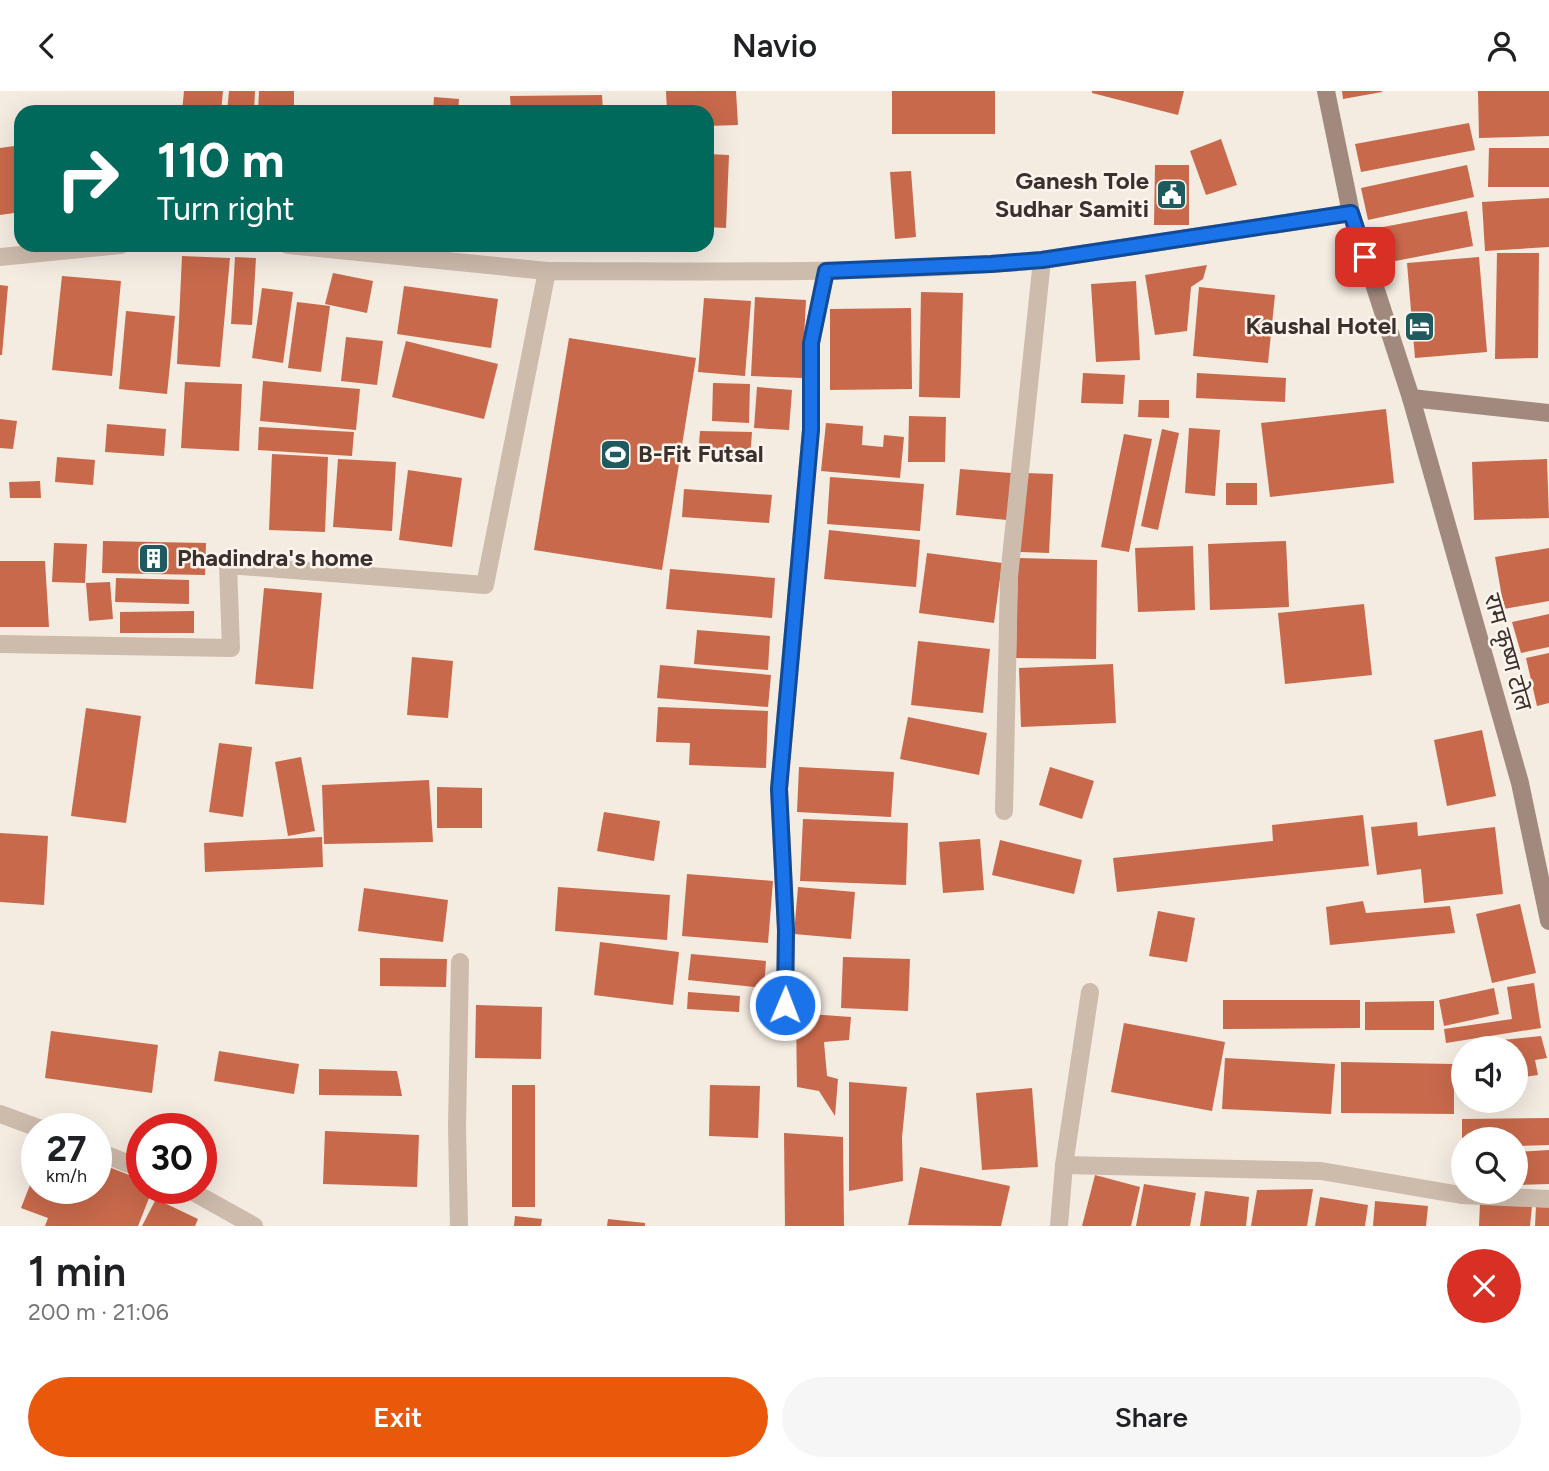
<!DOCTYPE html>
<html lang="en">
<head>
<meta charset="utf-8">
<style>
	body { margin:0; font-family:Figtree,"Noto Sans Devanagari",sans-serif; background:#f6f6f6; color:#202124; height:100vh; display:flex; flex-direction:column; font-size:26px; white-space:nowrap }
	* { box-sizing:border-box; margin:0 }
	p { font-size:23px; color:#757577 }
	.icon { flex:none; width:38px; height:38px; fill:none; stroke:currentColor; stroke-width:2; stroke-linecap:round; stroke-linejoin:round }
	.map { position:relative; height:1135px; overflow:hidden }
	.details { display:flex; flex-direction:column; background:#fff; flex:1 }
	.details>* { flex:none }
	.guide { position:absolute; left:14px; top:14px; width:700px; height:147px; border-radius:21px; box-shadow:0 7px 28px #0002; background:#00695c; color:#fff; overflow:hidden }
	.tools { position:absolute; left:1451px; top:945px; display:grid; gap:14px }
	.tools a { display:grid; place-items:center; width:77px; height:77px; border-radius:50%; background:#fff; box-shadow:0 7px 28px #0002; font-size:35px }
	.speed { position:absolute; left:21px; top:1022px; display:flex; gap:14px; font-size:35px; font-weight:700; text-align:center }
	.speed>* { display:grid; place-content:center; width:91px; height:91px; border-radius:50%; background:#fff; box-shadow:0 7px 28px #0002; line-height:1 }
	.speed small { font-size:18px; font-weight:400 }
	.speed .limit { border:10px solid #d22; background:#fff; color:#111 }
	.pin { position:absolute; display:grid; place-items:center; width:60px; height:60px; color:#fff; margin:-30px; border-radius:14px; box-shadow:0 4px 10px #0006 }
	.me { position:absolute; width:77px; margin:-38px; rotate:1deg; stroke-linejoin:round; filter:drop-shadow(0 0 5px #0008) }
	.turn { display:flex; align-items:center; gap:24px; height:147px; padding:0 28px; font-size:32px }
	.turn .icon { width:91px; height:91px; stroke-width:2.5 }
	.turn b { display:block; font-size:49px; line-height:60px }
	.round { display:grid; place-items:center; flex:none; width:74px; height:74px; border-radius:37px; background:#f6f6f6 }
	.head { display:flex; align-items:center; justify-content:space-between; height:119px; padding:0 28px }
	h1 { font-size:42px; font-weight:600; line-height:52px }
	.cta { display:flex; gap:14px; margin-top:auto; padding:14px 28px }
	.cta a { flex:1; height:80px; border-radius:42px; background:#ea580c; color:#fff; font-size:28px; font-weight:600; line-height:80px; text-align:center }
	.cta a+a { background:#f6f6f6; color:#202124 }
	header { display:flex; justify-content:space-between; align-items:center; height:91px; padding:0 28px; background:#fff; font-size:32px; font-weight:600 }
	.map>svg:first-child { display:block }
</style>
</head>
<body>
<header><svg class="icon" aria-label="back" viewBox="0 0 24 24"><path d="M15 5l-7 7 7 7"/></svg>Navio<svg class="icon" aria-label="person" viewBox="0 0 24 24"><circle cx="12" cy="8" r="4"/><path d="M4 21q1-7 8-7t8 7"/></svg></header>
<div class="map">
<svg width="1549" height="1135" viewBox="0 0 1549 1135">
	<rect width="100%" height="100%" fill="#f4ebe1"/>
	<g fill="#c8694b">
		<path d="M184 0H223L221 21H182Z"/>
		<path d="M229 0H255L254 21H227Z"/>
		<path d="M259 0H294V21H258Z"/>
		<path d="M666 0H736L738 34 707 35V21H667Z"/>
		<rect x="892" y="0" width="103" height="43"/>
		<path d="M1092 0H1184L1178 24 1092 2Z"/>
		<path d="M1342 0H1382V1L1343 8Z"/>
		<path d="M1478 0H1549V45L1479 47Z"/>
		<path d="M602 4 603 21H511L510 5Z"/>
		<path d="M434 6 459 8 458 21H433Z"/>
		<path d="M1469 32 1475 59 1361 81 1355 53Z"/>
		<path d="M1221 48 1237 94 1206 104 1190 60Z"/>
		<path d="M21 54V121L0 124V57Z"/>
		<path d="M1489 57H1549V96H1488Z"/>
		<path d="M707 63 729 64 726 137 707 136Z"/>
		<path d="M1155 74H1189V134H1154Z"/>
		<path d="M1467 74 1474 106 1368 129 1361 97Z"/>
		<path d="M911 80 916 146 895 148 890 81Z"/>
		<path d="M1549 107V156L1485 160 1482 111Z"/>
		<path d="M1467 120 1473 155 1385 172 1378 137Z"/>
		<path d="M1497 162H1539L1538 267 1495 268Z"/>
		<path d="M182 165 230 167 220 276 177 273Z"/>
		<path d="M235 166 256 167 252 234 231 233Z"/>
		<path d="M1479 166 1487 261 1415 267 1407 172Z"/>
		<path d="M1207 174 1203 188 1191 196 1187 240 1155 244 1145 184Z"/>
		<path d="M333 182 373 190 367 222 325 213Z"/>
		<path d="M62 185 121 190 112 285 52 279Z"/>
		<path d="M1136 190 1140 269 1096 271 1091 193Z"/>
		<path d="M0 194 8 195 2 264H0Z"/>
		<path d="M404 195 498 208 491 257 397 243Z"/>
		<path d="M1199 196 1275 204 1268 272 1193 265Z"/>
		<path d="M262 197 293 201 283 272 252 267Z"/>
		<path d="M921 201 963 202 960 307 919 306Z"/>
		<path d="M755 206 806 209 802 287 751 285Z"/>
		<path d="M704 207 751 210 745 285 698 281Z"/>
		<path d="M297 211 330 215 321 281 288 277Z"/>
		<path d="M911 217 912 298 830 299V218Z"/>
		<path d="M126 220 175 225 167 303 119 298Z"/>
		<path d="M346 246 383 250 377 294 341 290Z"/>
		<path d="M569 247 696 267 662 479 534 459Z"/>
		<path d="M406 250 498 273 484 328 392 306Z"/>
		<path d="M1083 282 1125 284 1123 313 1081 312Z"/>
		<path d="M1197 282 1286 287 1285 311 1196 307Z"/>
		<path d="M263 290 360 298 356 339 260 330Z"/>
		<path d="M185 291 242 293 239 360 181 357Z"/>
		<path d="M713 292 750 293 749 332 712 330Z"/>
		<path d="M757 296 792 299 789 339 754 337Z"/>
		<path d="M1139 309H1169V327L1138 326Z"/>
		<path d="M1386 318 1394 392 1270 406 1261 332Z"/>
		<path d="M909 325 946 326 945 371H908Z"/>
		<path d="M0 328 17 330 13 358 0 357Z"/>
		<path d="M826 332 863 335 862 354 883 356 884 344 904 346 900 387 821 380Z"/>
		<path d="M107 333 166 338 164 365 105 361Z"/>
		<path d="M259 336 354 341 352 365 258 359Z"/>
		<path d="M1189 337 1220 339 1215 405 1185 402Z"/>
		<path d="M1162 338 1179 342 1158 439 1141 435Z"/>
		<path d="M700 340 752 341 750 368 698 366Z"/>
		<path d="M1124 343 1152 348 1129 461 1101 456Z"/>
		<path d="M272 363 328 366 325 441 269 439Z"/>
		<path d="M57 366 95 369 93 394 55 391Z"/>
		<path d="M338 368 396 371 392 440 333 436Z"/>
		<path d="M1547 368 1549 427 1474 429 1472 371Z"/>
		<path d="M960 378 1011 382 1007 429 956 424Z"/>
		<path d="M408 379 462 387 452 456 399 449Z"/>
		<path d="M1025 382 1053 383 1049 462 1020 461Z"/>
		<path d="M830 386 924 393 920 440 827 433Z"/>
		<path d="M40 390 41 407H10L9 391Z"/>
		<rect x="1226" y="392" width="31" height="22"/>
		<path d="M684 398 772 404 769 432 682 426Z"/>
		<path d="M829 439 920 449 916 496 824 488Z"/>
		<path d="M103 450 206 452 205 484 102 482Z"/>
		<path d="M1286 450 1289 516 1210 519 1208 453Z"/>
		<path d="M54 452 87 453 85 492 52 491Z"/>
		<path d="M1193 455 1195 519 1138 521 1135 457Z"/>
		<path d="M1549 457V510L1504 518 1495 466Z"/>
		<path d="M927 462 1002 472 994 532 919 522Z"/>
		<path d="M1018 467 1097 469 1096 568 1016 567Z"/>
		<path d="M0 470H45L49 536H0Z"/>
		<path d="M670 478 775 487 772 527 666 518Z"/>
		<path d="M116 487 189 489V513L115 511Z"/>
		<path d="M110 491 113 528 89 530 86 492Z"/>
		<path d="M264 497 322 502 313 598 255 593Z"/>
		<path d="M1364 513 1372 584 1285 593 1278 522Z"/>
		<path d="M194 520V542H120V521Z"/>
		<path d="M1549 523V556L1521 562 1512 531Z"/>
		<path d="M697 539 770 545 768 579 694 573Z"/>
		<path d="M918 550 990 558 983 622 911 614Z"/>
		<path d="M1549 562V612L1537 615 1526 567Z"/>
		<path d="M412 566 453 570 448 627 407 624Z"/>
		<path d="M1113 573 1116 632 1021 636 1019 577Z"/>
		<path d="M660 574 771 584 768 616 657 607Z"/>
		<path d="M658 616 768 620 766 677 689 674 690 652 656 651Z"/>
		<path d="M86 617 141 625 126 732 71 725Z"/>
		<path d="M908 626 987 642 979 684 900 668Z"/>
		<path d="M1482 639 1496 705 1447 715 1434 649Z"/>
		<path d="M219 652 252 656 243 726 209 721Z"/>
		<path d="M301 666 315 740 288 745 275 671Z"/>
		<path d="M799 676 894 681 891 726 797 721Z"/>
		<path d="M1050 676 1094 690 1082 728 1039 714Z"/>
		<path d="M429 689 433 751 324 753 322 694Z"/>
		<path d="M437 696 482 697V737H437Z"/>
		<path d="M604 721 660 730 654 770 597 760Z"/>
		<path d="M1363 724 1369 775 1117 801 1113 767 1273 750 1272 734Z"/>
		<path d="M803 728 908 732 906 794 800 790Z"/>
		<path d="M1417 731 1418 745 1495 736 1503 803 1424 812 1421 778 1377 784 1371 736Z"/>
		<path d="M0 742 48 745 44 814 0 811Z"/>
		<path d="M322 746 323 776 205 781 204 752Z"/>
		<path d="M980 748 984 799 943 802 939 751Z"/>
		<path d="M1000 749 1082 769 1074 803 992 784Z"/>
		<path d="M687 783 773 790 768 852 682 845Z"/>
		<path d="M558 796 670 804 667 849 555 840Z"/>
		<path d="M798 796 855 801 851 848 794 843Z"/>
		<path d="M364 797 448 809 443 851 358 840Z"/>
		<path d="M1363 810 1366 822 1450 815 1455 842 1330 854 1326 816Z"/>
		<path d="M1520 813 1536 882 1492 892 1476 823Z"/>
		<path d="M1158 820 1195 827 1187 871 1149 865Z"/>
		<path d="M600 851 679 861 673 914 594 904Z"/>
		<path d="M691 863 766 870 764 897 688 889Z"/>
		<path d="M843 866 910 868 908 920 841 917Z"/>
		<path d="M380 867 447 868 446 896 380 895Z"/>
		<path d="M1534 892 1541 937 1446 952 1444 938 1512 928 1507 896Z"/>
		<path d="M1494 897 1499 923 1444 935 1439 909Z"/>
		<path d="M688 901 740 905 739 921 687 918Z"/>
		<path d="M1223 909H1360V937L1223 938Z"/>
		<path d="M1434 910V939H1365V911Z"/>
		<path d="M476 914 542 916 541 968 475 967Z"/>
		<path d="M796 922 851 926 849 949 824 951 827 985 838 988 835 1025 819 1000 797 996Z"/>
		<path d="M1124 932 1225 951 1212 1020 1111 1001Z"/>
		<path d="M51 940 158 954 152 1002 45 987Z"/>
		<path d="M1541 945 1547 967 1535 969 1538 984 1516 987V957H1474L1473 952Z"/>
		<path d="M219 960 299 973 294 1003 214 990Z"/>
		<path d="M1225 967 1335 973 1331 1023 1222 1018Z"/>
		<path d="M1341 971 1454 973V1023L1341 1022Z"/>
		<path d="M319 978 397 980 402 1005 319 1004Z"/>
		<path d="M849 991 907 996 902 1046 903 1090 849 1100Z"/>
		<rect x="512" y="994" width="23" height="122"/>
		<path d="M710 994 760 995 758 1047 709 1045Z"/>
		<path d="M1032 997 1038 1076 982 1079 976 1002Z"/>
		<path d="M1549 1027V1054L1516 1055V1048H1462V1028Z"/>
		<path d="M325 1040 419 1044 417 1096 323 1093Z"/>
		<path d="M784 1042 843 1046 844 1135H785Z"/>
		<path d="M1549 1059V1093L1516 1094V1061Z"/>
		<path d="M1456 1063H1463V1096L1457 1097Z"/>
		<path d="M96 1071 142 1089V1097H153L138 1135H45L48 1127 21 1117 37 1076V1097H96Z"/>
		<path d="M920 1076 1010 1095 1001 1135 908 1134Z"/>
		<path d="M1095 1084 1140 1096 1131 1135H1082Z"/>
		<path d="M1144 1093 1196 1102 1190 1135H1136Z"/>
		<path d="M1313 1098 1307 1135H1251L1257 1099Z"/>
		<path d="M1205 1100 1249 1106 1246 1135H1200Z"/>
		<path d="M1320 1106 1368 1114 1365 1135H1315Z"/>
		<path d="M156 1108 198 1128 195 1135H142Z"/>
		<path d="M1375 1110 1428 1115 1426 1135H1373Z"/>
		<path d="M1480 1112 1532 1115 1530 1135H1479Z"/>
		<path d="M1536 1115 1549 1116V1135H1535Z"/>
		<path d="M515 1125 542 1128 541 1135H514Z"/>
		<path d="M608 1128 645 1132V1135H607Z"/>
	</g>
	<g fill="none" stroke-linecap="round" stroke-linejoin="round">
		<g stroke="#cdbbac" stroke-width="18">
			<path d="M288 154 547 180"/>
			<path d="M0 166 121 154"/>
			<path d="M0 553 231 557 228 474 485 494 547 180C712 180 877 184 1042 169L1351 122"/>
			<path d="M1004 720 1009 486 1042 169"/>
			<path d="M785 914 786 839 779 698 811 339V252L826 180"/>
			<path d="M0 1023 41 1038"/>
			<path d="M96 1060 142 1078"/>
			<path d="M1064 1074 1321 1080 1461 1104 1549 1108"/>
			<path d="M186 1097 254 1135"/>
			<path d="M459 1135 457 1036 460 871"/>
			<path d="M1059 1135 1064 1074 1090 901"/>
		</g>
		<g stroke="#a18a7d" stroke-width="18">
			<path d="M1326 0 1351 122 1411 307 1520 692 1549 830"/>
			<path d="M1411 307 1549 322"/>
		</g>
	</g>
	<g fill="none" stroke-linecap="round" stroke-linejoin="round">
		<defs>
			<path id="route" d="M785 914 786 839 779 698 811 339V252L826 180 991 173 1042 169 1351 122 1365 166"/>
		</defs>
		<use href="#route" stroke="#114b97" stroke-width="18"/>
		<use href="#route" stroke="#1a73e8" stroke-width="12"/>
	</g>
	<defs>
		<symbol id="civic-square" viewBox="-11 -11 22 22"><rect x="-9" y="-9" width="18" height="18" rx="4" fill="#1f5a5e" stroke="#fbf5ee"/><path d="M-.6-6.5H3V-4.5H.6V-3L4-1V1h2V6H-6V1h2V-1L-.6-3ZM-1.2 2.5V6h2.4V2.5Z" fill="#fff"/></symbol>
		<symbol id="hotel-square" viewBox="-11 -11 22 22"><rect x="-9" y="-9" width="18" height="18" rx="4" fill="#1f5a5e" stroke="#fbf5ee"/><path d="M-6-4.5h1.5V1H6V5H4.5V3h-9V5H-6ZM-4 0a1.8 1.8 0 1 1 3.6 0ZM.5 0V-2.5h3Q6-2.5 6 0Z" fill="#fff"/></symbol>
		<symbol id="stadium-square" viewBox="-11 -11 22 22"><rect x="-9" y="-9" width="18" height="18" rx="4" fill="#1f5a5e" stroke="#fbf5ee"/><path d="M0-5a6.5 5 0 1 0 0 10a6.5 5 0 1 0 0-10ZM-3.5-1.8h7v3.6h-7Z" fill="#fff"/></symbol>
		<symbol id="building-square" viewBox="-11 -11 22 22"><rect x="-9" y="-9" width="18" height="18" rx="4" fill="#1f5a5e" stroke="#fbf5ee"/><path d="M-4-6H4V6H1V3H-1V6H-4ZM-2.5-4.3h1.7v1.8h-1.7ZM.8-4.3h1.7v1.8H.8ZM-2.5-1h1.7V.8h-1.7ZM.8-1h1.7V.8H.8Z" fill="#fff"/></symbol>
	</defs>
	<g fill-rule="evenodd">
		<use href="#civic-square" x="1154" y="86" width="35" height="35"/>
		<use href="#hotel-square" x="1402" y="218" width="35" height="35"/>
		<use href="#stadium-square" x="598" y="346" width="35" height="35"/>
		<use href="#building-square" x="136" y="450" width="35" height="35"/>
	</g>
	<g text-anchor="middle" stroke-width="5" stroke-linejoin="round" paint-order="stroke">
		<g font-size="24" font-weight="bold" fill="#3b302b" stroke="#fbf5ee" text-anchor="end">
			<text x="1149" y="98">Ganesh Tole<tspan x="1149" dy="28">Sudhar Samiti</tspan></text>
			<text x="1397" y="243">Kaushal Hotel</text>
			<text x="638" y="371" text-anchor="start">B-Fit Futsal</text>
			<text x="177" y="475" text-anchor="start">Phadindra's home</text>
		</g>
		<g font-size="24" fill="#3b302b" stroke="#fbf5ee">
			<text transform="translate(1508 561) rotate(74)" y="8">राम कृष्ण टोल</text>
		</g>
	</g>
</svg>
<div class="tools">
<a><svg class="icon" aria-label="sound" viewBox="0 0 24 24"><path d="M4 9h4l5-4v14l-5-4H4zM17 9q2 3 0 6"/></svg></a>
<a><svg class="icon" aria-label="search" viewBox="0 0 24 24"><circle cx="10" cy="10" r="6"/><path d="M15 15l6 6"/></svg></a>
</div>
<div class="speed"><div>27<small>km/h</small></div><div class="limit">30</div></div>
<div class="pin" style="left:1365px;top:166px;background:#d93025"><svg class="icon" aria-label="arrive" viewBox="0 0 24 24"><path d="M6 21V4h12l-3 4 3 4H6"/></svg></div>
<svg class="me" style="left:785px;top:914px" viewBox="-20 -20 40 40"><circle r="17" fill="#1a73e8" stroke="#fff" stroke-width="3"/><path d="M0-11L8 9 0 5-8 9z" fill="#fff"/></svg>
<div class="guide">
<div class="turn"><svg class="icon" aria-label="right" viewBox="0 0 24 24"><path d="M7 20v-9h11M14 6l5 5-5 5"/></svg><div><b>110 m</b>Turn right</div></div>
</div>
</div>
<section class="details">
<div class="head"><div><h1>1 min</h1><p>200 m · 21:06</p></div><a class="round" style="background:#d93025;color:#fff"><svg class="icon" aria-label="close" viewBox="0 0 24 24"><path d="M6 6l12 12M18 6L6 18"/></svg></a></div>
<div class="cta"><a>Exit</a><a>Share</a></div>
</section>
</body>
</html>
